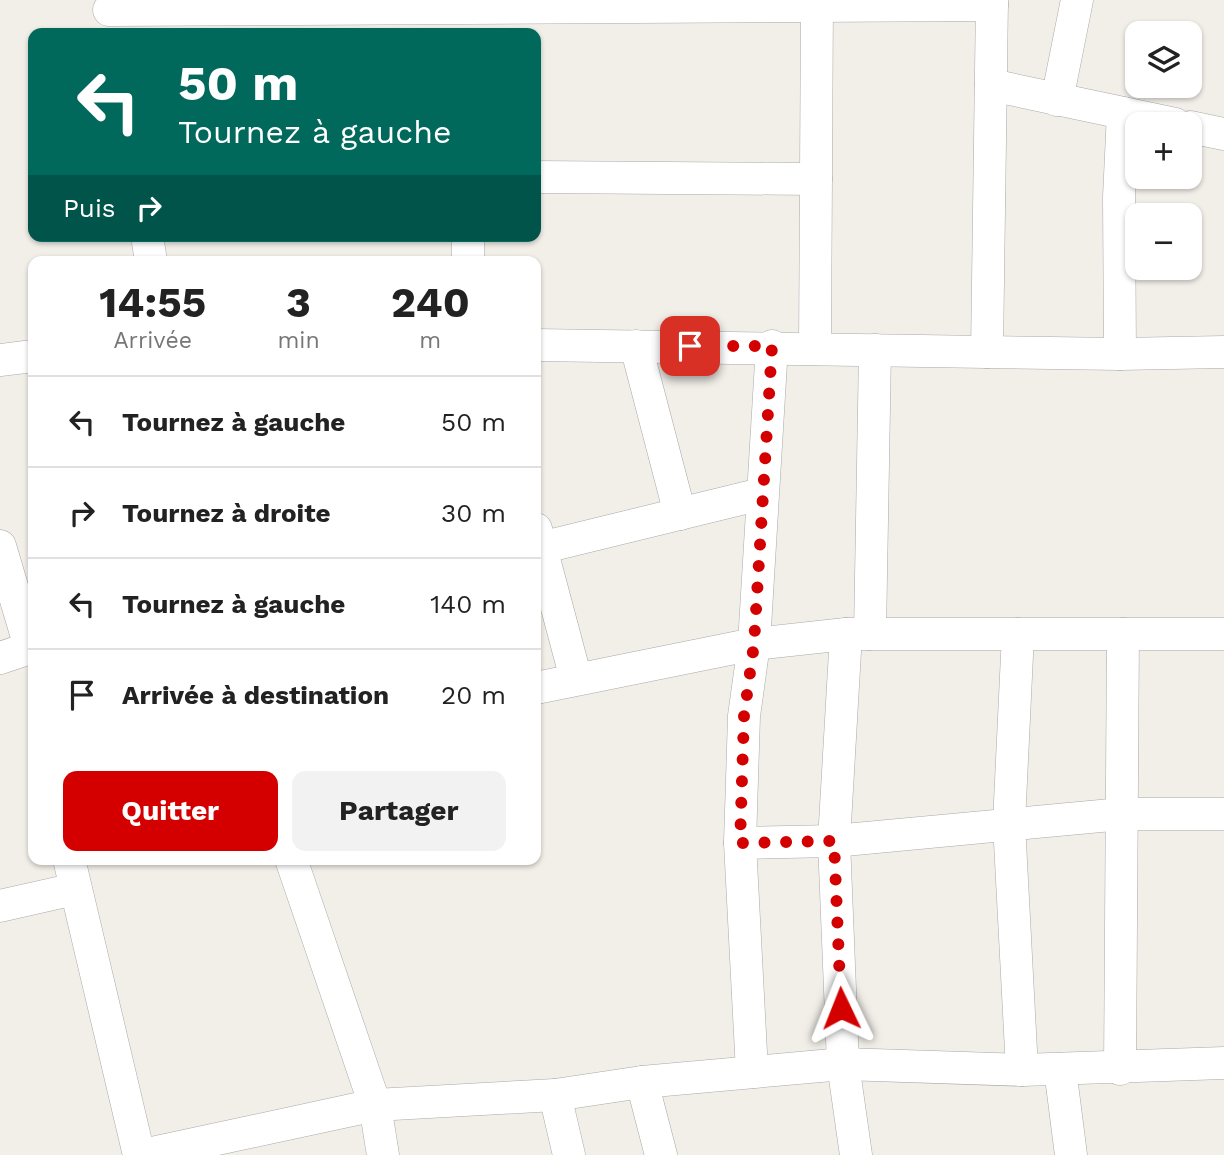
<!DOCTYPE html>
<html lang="fr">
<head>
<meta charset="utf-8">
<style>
	body { margin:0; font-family:"Work Sans",sans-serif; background:#f2f2f2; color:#222; height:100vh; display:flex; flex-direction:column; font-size:26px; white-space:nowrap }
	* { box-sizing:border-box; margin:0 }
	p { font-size:23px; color:#767676 }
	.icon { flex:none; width:38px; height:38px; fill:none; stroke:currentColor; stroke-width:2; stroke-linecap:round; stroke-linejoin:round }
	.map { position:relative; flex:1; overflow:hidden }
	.drawer { position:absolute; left:28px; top:256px; width:513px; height:609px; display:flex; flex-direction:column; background:#fff; border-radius:14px; box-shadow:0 2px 5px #0004 }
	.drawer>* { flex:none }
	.banner { position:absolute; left:28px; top:28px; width:513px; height:214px; border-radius:14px; box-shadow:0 2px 5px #0004; background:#00695c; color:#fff; overflow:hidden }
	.controls { position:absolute; left:1125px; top:21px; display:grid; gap:14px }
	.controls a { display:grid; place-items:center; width:77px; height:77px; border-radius:14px; background:#fff; box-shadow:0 2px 5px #0004; font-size:35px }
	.pin { position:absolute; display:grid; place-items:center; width:60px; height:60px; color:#fff; margin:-30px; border-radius:14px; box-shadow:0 4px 10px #0006 }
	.me { position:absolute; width:77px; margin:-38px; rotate:358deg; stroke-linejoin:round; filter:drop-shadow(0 0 5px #0008) }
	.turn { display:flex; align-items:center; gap:24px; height:147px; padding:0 35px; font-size:32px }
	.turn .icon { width:91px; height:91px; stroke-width:2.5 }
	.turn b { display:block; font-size:49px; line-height:60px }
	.then { display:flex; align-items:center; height:66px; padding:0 35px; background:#0003; gap:14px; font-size:26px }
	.eta { display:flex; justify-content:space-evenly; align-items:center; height:119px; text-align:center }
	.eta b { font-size:42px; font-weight:700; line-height:49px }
	.cta { display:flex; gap:14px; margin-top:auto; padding:14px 35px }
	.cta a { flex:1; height:80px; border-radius:14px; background:#d40000; color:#fff; font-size:28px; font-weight:700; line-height:80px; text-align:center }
	.cta a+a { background:#f2f2f2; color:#222 }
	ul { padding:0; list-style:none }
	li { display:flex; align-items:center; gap:21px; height:91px; padding:0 35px; border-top:2px solid #e0e0e0 }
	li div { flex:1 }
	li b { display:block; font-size:26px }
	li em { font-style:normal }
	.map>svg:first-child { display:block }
</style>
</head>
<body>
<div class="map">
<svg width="1224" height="1155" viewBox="0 0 1224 1155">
	<rect width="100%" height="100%" fill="#f2efe9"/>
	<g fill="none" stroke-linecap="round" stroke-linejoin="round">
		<defs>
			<g id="minor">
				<path d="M109 10 992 5"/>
				<path d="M991 85 1175 124"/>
				<path d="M1057 100 1077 0"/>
				<path d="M1190 127 1224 134"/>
				<path d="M536 177 816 179"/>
				<path d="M147 236 151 261"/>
				<path d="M468 261V236"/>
				<path d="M536 345 1120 354 1224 352"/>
				<path d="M636 346 680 514"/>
				<path d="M815 349 817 0"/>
				<path d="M987 352 992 0"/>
				<path d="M1120 354 1119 197 1123 113"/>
				<path d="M0 360 33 356"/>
				<path d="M536 529 576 679"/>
				<path d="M0 546 30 647"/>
				<path d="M536 549 761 494"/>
				<path d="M846 634 834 841 843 1064 856 1155"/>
				<path d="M870 634 875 350"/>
				<path d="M1018 634 1009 823 1022 1070"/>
				<path d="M0 658 33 647"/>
				<path d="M536 688 754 644 846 634H1224"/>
				<path d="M740 843 834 841 1122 814H1224"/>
				<path d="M69 859 139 1155"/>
				<path d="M291 859 375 1105 383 1155"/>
				<path d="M0 906 75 889"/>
				<path d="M1060 1069 1071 1155"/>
				<path d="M1120 1069 1123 634"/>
				<path d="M752 1072 740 843 744 716 754 644 772 346"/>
				<path d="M642 1082 661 1155"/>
				<path d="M555 1095 569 1155"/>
				<path d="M143 1155 375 1105 555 1095 642 1082 843 1064 1022 1070 1224 1063"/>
			</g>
		</defs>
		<use href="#minor" stroke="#a9a9a9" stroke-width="33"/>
		<use href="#minor" stroke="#fff" stroke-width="32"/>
	</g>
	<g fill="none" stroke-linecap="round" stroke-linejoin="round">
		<path stroke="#d40000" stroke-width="12" stroke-dasharray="0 21.6" d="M690 346H772L754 644 744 716 740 843 834 841 841 1008"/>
	</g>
</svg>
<div class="controls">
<a><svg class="icon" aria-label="layers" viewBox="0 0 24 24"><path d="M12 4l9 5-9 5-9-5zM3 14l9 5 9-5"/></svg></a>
<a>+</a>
<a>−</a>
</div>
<div class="pin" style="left:690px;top:346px;background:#d93025"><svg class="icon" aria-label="arrive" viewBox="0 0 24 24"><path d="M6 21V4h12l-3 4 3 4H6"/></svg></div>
<svg class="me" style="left:841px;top:1008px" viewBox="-20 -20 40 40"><path d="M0-17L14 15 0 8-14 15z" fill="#d40000" stroke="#fff" stroke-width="4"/></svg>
<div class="banner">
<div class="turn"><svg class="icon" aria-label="left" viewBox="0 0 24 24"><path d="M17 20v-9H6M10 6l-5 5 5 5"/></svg><div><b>50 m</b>Tournez à gauche</div></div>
<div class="then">Puis<svg class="icon" aria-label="right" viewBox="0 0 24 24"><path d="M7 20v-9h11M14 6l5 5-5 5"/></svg></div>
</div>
<section class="drawer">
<div class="eta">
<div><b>14:55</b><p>Arrivée</p></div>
<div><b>3</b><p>min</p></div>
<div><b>240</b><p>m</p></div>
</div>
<ul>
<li><svg class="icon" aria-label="left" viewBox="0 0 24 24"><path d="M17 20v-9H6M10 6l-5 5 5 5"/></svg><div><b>Tournez à gauche</b></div><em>50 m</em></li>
<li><svg class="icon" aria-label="right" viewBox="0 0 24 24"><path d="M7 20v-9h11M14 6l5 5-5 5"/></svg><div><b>Tournez à droite</b></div><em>30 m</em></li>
<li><svg class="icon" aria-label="left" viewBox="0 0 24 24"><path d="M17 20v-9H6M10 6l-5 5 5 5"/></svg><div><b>Tournez à gauche</b></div><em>140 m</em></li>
<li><svg class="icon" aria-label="arrive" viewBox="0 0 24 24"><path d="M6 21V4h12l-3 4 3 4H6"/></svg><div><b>Arrivée à destination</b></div><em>20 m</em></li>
</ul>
<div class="cta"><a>Quitter</a><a>Partager</a></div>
</section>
</div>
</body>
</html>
